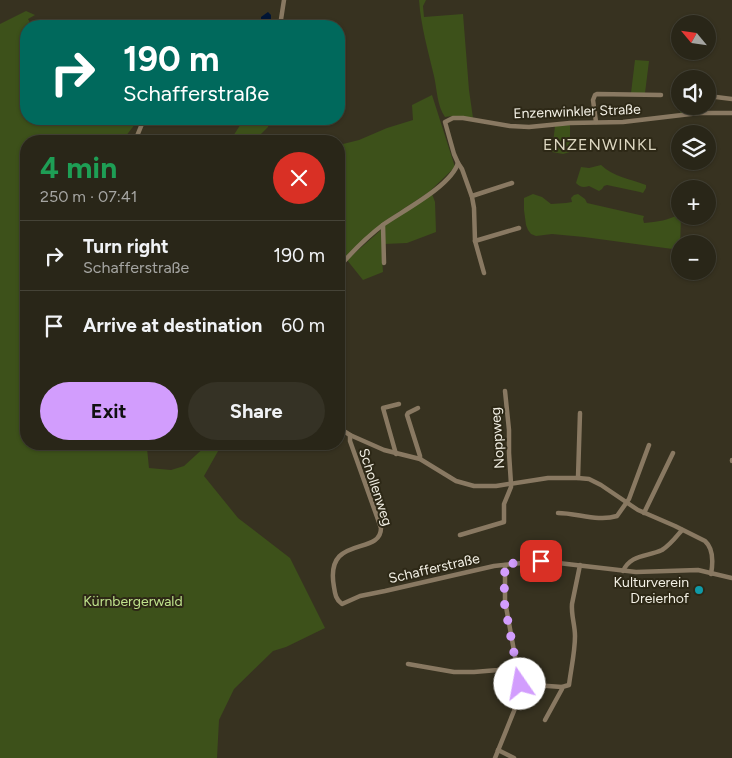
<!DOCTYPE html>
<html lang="en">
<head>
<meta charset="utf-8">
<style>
	body { margin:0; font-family:Figtree,sans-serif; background:#353225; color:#f1f3f6; height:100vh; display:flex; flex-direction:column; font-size:19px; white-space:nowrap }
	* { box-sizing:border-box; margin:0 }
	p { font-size:16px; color:#a5a5a2 }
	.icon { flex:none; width:28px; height:28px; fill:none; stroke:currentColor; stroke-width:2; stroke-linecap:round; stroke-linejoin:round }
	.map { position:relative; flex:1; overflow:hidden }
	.panel { position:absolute; left:20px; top:135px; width:325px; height:315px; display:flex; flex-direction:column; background:#292618; border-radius:20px; box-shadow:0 1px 4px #0004,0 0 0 1px #454337 }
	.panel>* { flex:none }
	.banner { position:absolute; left:20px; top:20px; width:325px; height:105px; border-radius:20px; box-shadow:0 1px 4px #0004,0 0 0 1px #454337; background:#00695c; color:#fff; overflow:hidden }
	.needle { width:32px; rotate:299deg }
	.tools { position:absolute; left:671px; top:15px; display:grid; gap:10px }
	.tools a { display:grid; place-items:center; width:45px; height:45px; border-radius:50%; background:#292618; box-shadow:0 1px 4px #0004,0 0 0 1px #454337; font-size:25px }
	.pin { position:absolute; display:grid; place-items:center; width:42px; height:42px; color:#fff; margin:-21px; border-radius:10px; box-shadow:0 2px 8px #0006 }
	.me { position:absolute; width:55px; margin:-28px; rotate:348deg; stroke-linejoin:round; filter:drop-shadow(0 0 4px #0008) }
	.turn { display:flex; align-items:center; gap:18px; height:105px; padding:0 20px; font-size:22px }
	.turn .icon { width:65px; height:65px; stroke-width:2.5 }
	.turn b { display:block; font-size:35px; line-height:42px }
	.round { display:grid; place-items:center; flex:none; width:52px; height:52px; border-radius:26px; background:#353225 }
	.headline { display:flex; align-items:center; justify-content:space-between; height:85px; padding:0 20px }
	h1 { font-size:30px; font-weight:700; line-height:38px; color:#1e9e55 }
	.action { display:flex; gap:10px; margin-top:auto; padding:10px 20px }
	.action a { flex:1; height:58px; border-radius:30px; background:#d29dfd; color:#111; font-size:20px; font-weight:700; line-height:58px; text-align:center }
	.action a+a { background:#353225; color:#f1f3f6 }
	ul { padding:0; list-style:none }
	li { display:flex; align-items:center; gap:15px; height:70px; padding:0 20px; border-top:1px solid #454337 }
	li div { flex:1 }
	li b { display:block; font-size:19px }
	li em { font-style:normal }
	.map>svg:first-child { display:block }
</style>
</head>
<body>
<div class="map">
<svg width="732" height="758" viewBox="0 0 732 758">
	<rect width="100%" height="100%" fill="#373220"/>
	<g fill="#3d511a">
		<path d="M419 0H426L423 6 424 17 463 14 469 90 473 118 452 116 445 117C437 106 437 89 434 76 428 50 421 27 419 0Z"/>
		<path d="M26 11 35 15 28 19 32 26H26V119H139L122 141H26V444H149L147 448 149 468 171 470 184 466 208 444H222L204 476 238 518 290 558 325 628 286 647 273 651 234 689 219 720 217 758H0V24Z"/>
		<path d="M635 60 649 61 645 93H631Z"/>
		<path d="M432 95 455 167 429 192 382 223 344 258 339 256V145L359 140 387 128 413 120 412 105Z"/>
		<path d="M680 106H699L698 112 680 114Z"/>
		<path d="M244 119H270L268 127 254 141H230Z"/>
		<path d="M570 125V152L563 154 552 152 555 126Z"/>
		<path d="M601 165C613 177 631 179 646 185V188L643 193 640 192 607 185 604 186 602 189 599 191 589 186C583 188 580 187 576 183L581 167 589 168Z"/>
		<path d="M432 194 435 202 436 232 407 243 384 244V226Z"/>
		<path d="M533 194 542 197 551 204 566 203 572 202 571 198 574 195 578 194 585 199 587 203 644 216 643 219 644 223C657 222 669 220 680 214V216H681L680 250 584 237 552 234 536 236 531 234 528 230 526 225 524 210V198Z"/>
		<path d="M382 229V258L383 272 363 280 347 260Z"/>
	</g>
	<path fill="#011535" d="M268 12 271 15V26H265L261 19V17Z"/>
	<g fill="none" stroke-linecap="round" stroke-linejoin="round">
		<g stroke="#897962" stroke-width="4.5">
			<path d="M280 26 284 0"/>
			<path d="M708 96 732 99"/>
			<path d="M596 122 593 100 595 95 597 94 661 95"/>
			<path d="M135 141 144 119"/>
			<path d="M472 196 512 183"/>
			<path d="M383 225 384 263"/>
			<path d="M519 228 475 241 474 208 472 197 462 169 458 163 454 154 445 122 453 118H463L510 126 529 127 570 123 623 122 699 113H732"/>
			<path d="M475 241 484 273"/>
			<path d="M339 267C352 252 368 236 384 224 404 210 451 186 458 163"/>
			<path d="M418 408 408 413 407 415 420 456V459"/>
			<path d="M339 428 350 435 384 450 420 459 456 481 474 486H496L548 478H578L589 479 601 485 638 510 675 526 705 541C714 549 713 563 711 574"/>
			<path d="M350 435V441L381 528C381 557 324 533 334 587 335 594 336 600 342 604L360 596 385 591 494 566 541 561 636 572 698 570 732 578"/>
			<path d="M396 454 383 408 399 404"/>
			<path d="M732 460V461"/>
			<path d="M578 478 580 413"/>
			<path d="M558 513C577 513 598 522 617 516L629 499 649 445"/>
			<path d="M644 513 673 453"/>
			<path d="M460 535 504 522V504L511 487V484L509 453V430L505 391"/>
			<path d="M623 571C631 554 647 557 662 550 670 545 676 537 682 530"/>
			<path d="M408 664 454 672H474L498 670 515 660"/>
			<path d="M520 684 562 687 569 685C571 669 575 652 575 636 575 625 571 615 572 604L580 565"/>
			<path d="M545 720 562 689V687"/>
			<path d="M498 750 514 758"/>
			<path d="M495 758 514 711 520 684 505 601V565"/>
		</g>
	</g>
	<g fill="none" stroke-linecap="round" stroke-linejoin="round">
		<path stroke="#d29dfd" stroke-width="9" stroke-dasharray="0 16.2" d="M520 684 504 601 505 564 541 561"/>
	</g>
	<circle fill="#0f9aa8" stroke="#2d2816" stroke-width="2" cx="699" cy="590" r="5"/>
	<g text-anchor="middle" stroke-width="4" stroke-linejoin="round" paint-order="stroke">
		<g font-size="14" fill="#f3f0e5" stroke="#2d2816">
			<text transform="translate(577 111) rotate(-2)" y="5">Enzenwinkler Straße</text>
			<text transform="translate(497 438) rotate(-94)" y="5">Noppweg</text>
			<text transform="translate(376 487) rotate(72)" y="5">Schollenweg</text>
			<text transform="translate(434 568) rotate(-13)" y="5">Schafferstraße</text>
		</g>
		<g font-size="14" fill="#f3f0e5" stroke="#2d2816" text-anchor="end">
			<text x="689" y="587">Kulturverein<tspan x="689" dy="16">Dreierhof</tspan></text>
		</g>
		<g font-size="14" fill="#bfe28c" stroke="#2d2816">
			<text x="133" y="606">Kürnbergerwald</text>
		</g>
		<g font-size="16" letter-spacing="1" fill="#ddd7c1" stroke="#2d2816">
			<text x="600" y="150">ENZENWINKL</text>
		</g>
	</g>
</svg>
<div class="tools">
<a><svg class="needle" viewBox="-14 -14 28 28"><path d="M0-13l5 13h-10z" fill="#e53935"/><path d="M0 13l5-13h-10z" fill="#a5a5a2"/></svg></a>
<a><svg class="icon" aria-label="sound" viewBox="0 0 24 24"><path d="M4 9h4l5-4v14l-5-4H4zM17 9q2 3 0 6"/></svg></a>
<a><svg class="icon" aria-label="layers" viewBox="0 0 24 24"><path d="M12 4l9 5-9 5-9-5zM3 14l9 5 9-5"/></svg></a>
<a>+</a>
<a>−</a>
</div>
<div class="pin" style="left:541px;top:561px;background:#d93025"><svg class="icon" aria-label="arrive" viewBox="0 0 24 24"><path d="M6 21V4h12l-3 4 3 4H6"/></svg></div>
<svg class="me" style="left:520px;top:684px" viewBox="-20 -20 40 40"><circle r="19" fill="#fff"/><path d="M0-13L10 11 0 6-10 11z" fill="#d29dfd"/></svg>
<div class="banner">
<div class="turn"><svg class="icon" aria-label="right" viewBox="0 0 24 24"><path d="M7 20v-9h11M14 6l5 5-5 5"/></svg><div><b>190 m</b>Schafferstraße</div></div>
</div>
<section class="panel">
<div class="headline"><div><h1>4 min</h1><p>250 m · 07:41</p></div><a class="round" style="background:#d93025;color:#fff"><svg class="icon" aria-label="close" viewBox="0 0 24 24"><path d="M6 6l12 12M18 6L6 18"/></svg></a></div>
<ul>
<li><svg class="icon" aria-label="right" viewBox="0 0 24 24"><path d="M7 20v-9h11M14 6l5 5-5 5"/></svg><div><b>Turn right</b><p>Schafferstraße</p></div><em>190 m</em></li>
<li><svg class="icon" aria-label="arrive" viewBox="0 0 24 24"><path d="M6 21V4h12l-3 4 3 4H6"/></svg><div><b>Arrive at destination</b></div><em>60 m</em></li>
</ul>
<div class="action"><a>Exit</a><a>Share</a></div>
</section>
</div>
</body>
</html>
